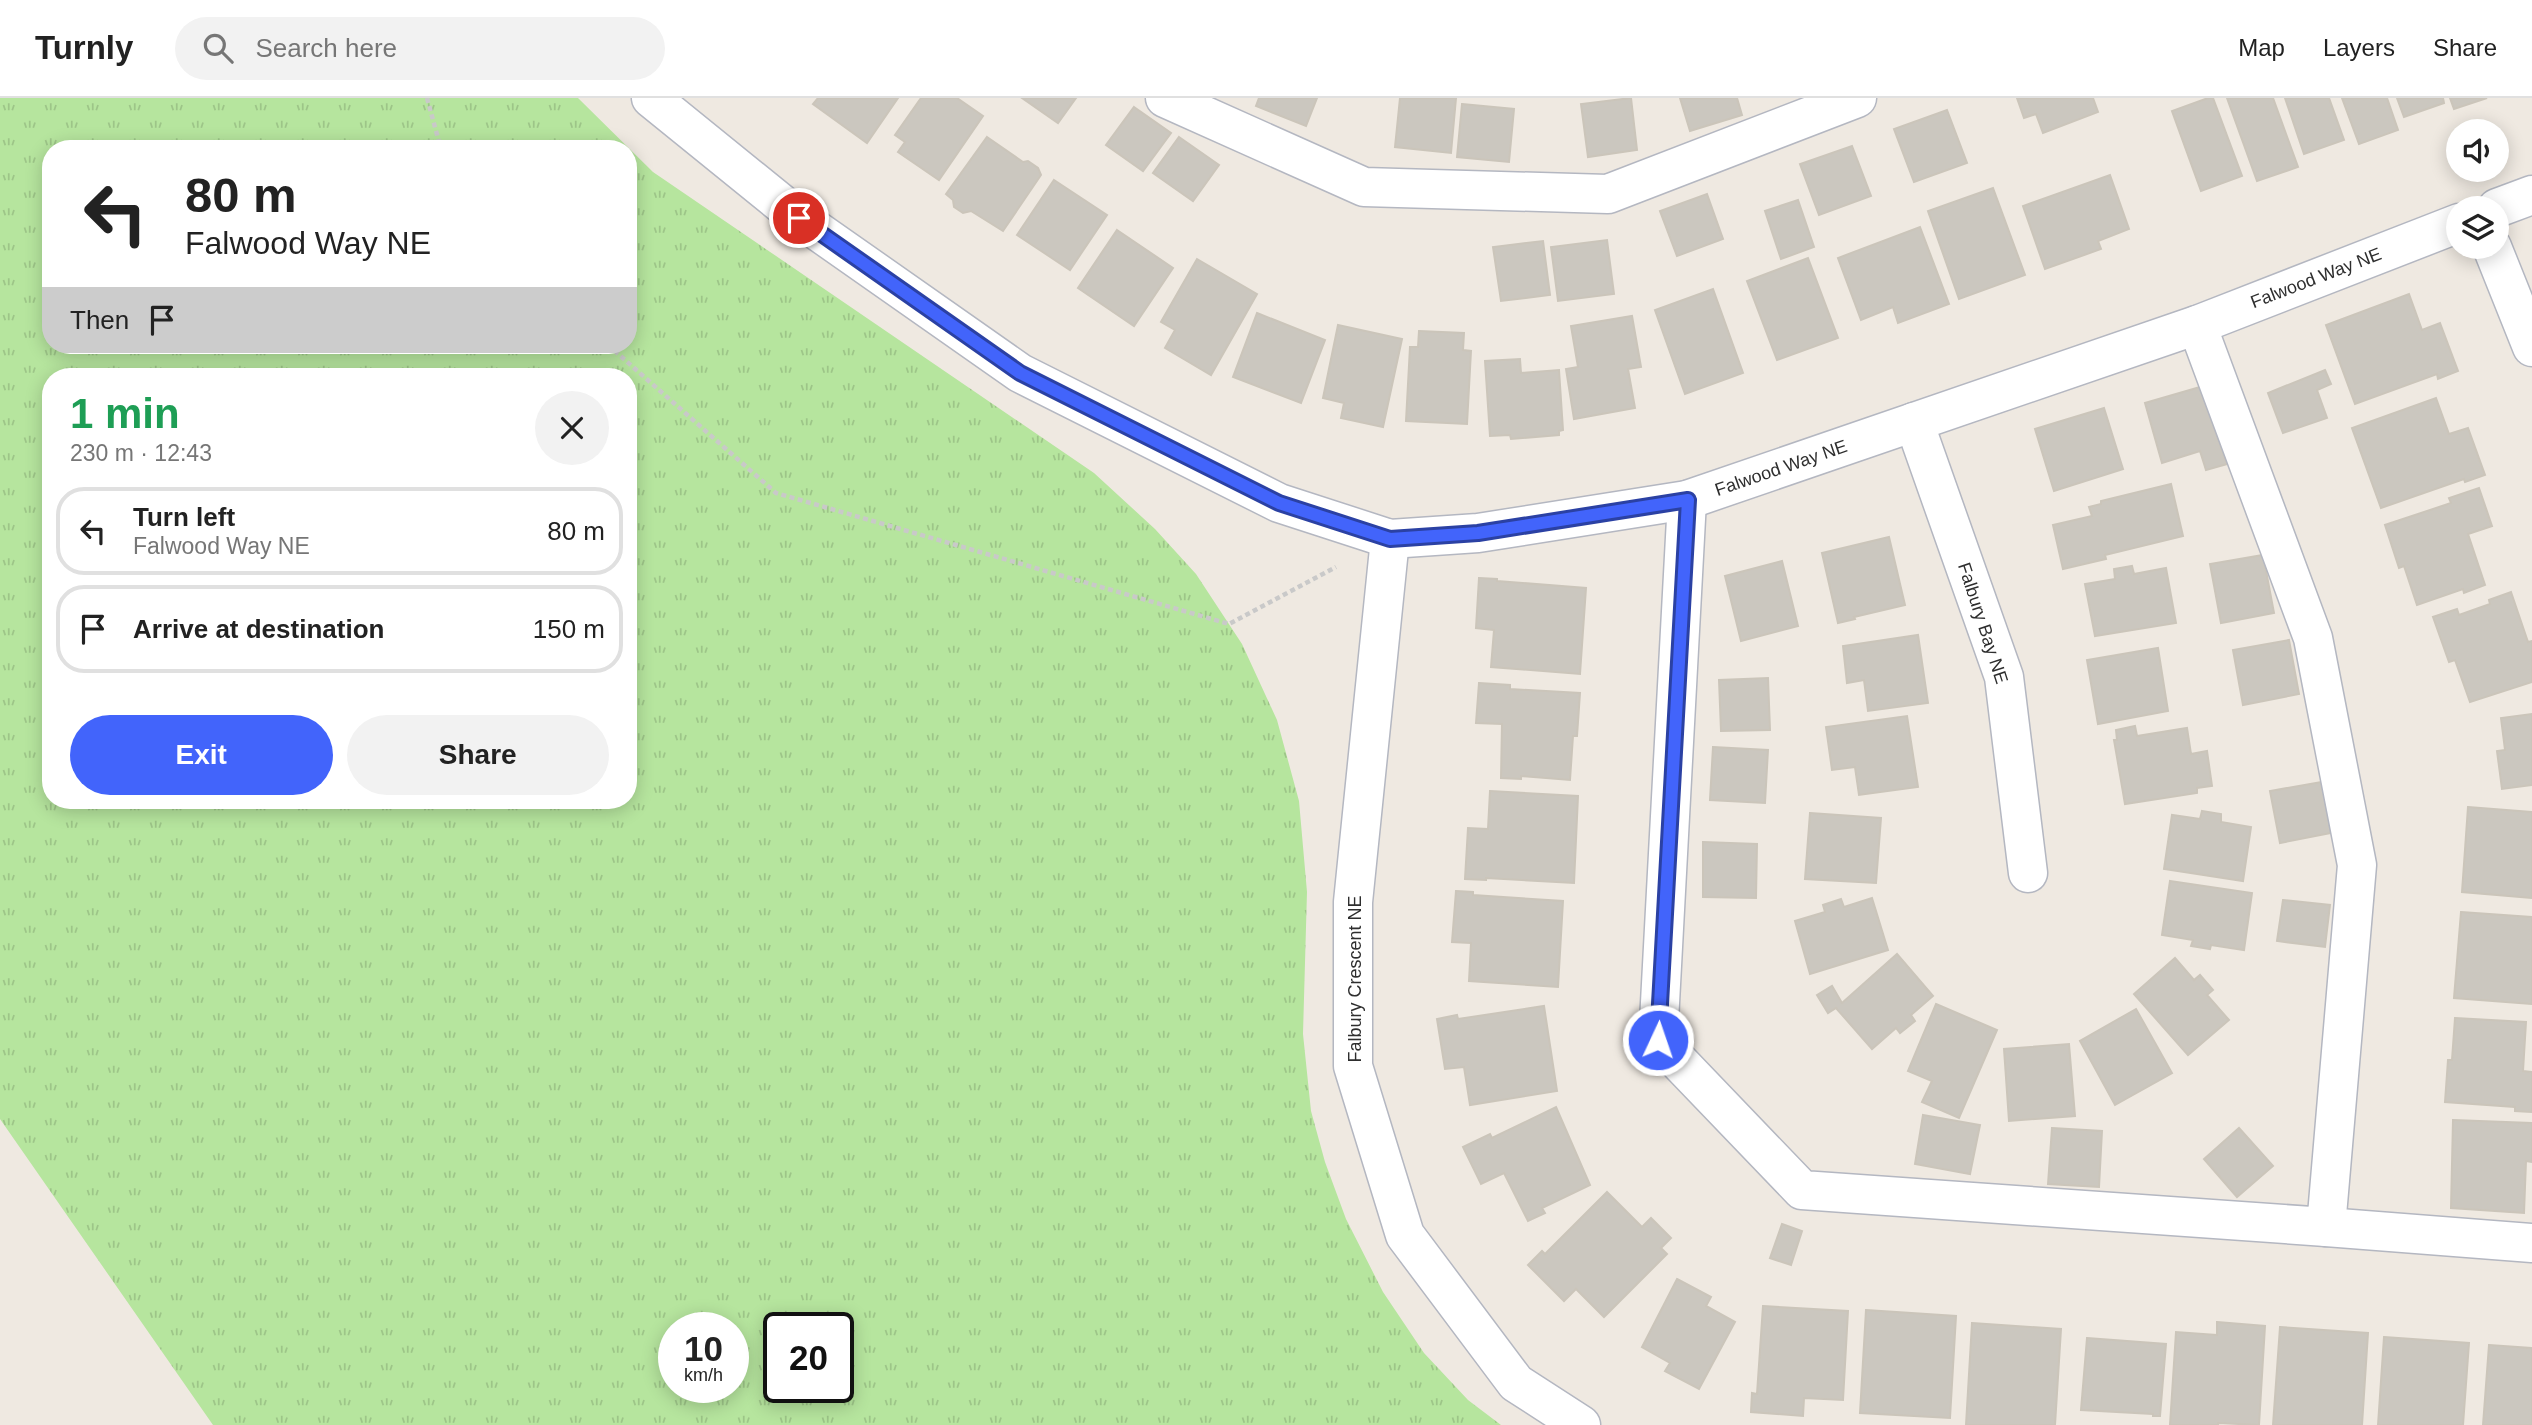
<!DOCTYPE html>
<html lang="en">
<head>
<meta charset="utf-8">
<style>
	body { margin:0; font-family:Arial,sans-serif; background:#f2f2f2; color:#222; height:100vh; display:flex; flex-direction:column; font-size:26px; white-space:nowrap }
	* { box-sizing:border-box; margin:0 }
	p { font-size:23px; color:#767676 }
	.icon { flex:none; width:38px; height:38px; fill:none; stroke:currentColor; stroke-width:2; stroke-linecap:round; stroke-linejoin:round }
	.map { position:relative; flex:1; overflow:hidden }
	.sheet { position:absolute; left:42px; top:270px; width:595px; height:441px; display:flex; flex-direction:column; background:#fff; border-radius:28px; box-shadow:0 4px 18px #0003 }
	.sheet>* { flex:none }
	.banner { position:absolute; left:42px; top:42px; width:595px; height:214px; border-radius:28px; box-shadow:0 4px 18px #0003; background:#fff; color:#222; overflow:hidden }
	.tools { position:absolute; left:2446px; top:21px; display:grid; gap:14px }
	.tools a { display:grid; place-items:center; width:63px; height:63px; border-radius:50%; background:#fff; box-shadow:0 4px 18px #0003; font-size:35px }
	.speed { position:absolute; left:658px; top:1214px; display:flex; gap:14px; font-size:35px; font-weight:700; text-align:center }
	.speed>* { display:grid; place-content:center; width:91px; height:91px; border-radius:50%; background:#fff; box-shadow:0 4px 18px #0003; line-height:1 }
	.speed small { font-size:18px; font-weight:400 }
	.speed .limit { border:4px solid #111; border-radius:10px; background:#fff; color:#111 }
	.pin { position:absolute; display:grid; place-items:center; width:60px; height:60px; color:#fff; margin:-30px; border:4px solid #fff; border-radius:50%; box-shadow:0 2px 7px #0007 }
	.me { position:absolute; width:77px; margin:-38px; rotate:3deg; stroke-linejoin:round; filter:drop-shadow(0 0 5px #0008) }
	.turn { display:flex; align-items:center; gap:24px; height:147px; padding:0 28px; font-size:32px }
	.turn .icon { width:91px; height:91px; stroke-width:2.5 }
	.turn b { display:block; font-size:49px; line-height:60px }
	.then { display:flex; align-items:center; height:66px; padding:0 28px; background:#0003; gap:14px; font-size:26px }
	.round { display:grid; place-items:center; flex:none; width:74px; height:74px; border-radius:37px; background:#f2f2f2 }
	.overview { display:flex; align-items:center; justify-content:space-between; height:119px; padding:0 28px }
	h1 { font-size:42px; font-weight:600; line-height:52px; color:#1e9e55 }
	.primary-button { display:flex; gap:14px; margin-top:auto; padding:14px 28px }
	.primary-button a { flex:1; height:80px; border-radius:42px; background:#4264fb; color:#fff; font-size:28px; font-weight:600; line-height:80px; text-align:center }
	.primary-button a+a { background:#f2f2f2; color:#222 }
	ul { padding:0; list-style:none }
	li { display:flex; align-items:center; gap:21px; height:88px; margin:0 14px 10px; padding:0 14px; border:4px solid #e0e0e0; border-radius:28px }
	li div { flex:1 }
	li b { display:block; font-size:26px }
	li em { font-style:normal }
	header { display:flex; align-items:center; gap:42px; box-sizing:border-box; height:98px; padding:0 35px; background:#fff; border-bottom:2px solid #e0e0e0 }
	header strong { font-size:33px }
	nav { display:flex; gap:38px; margin-inline-start:auto; font-size:24px }
	.search { width:490px; height:63px; background:#f2f2f2; display:flex; align-items:center; gap:18px; box-sizing:border-box; padding:0 24px; border-radius:38px; color:#767676; font-size:26px }
	.map>svg:first-child { display:block }
</style>
</head>
<body>
<header>
<strong>Turnly</strong>
<div class="search"><svg class="icon" aria-label="search" viewBox="0 0 24 24"><circle cx="10" cy="10" r="6"/><path d="M15 15l6 6"/></svg>Search here</div>
<nav><a>Map</a><a>Layers</a><a>Share</a></nav>
</header>
<div class="map">
<svg width="2532" height="1327" viewBox="0 0 2532 1327">
	<defs>
		<pattern id="park-tufts" width="24" height="20" patternUnits="userSpaceOnUse" patternTransform="scale(1.75)"><rect width="24" height="20" fill="#b6e59e"/><path d="M3 7l-1-3M5 7V3M7 7l1-3M15 17l-1-3M17 17v-4M19 17l1-3" fill="none" stroke="#9dc588"/></pattern>
	</defs>
	<rect width="100%" height="100%" fill="#efe9e1"/>
	<path fill="url(#park-tufts)" fill-rule="evenodd" d="M0 0H578L653 74 1094 375 1155 431 1196 476 1242 546 1277 622 1299 703 1307 794 1303 936 1311 1013 1325 1064 1346 1121 1383 1194 1424 1255 1468 1302 1501 1327H213L0 1021ZM51 51H628V247H51ZM51 278H628V702H51ZM674 1230H733V1290H674ZM779 1230H838V1290H779Z"/>
	<g fill="#cbc7bf" stroke="#cbc5ba" stroke-width="2">
		<path d="M818 0H898L867 45 813 6Z"/>
		<path d="M921 0H957L983 18 939 82 898 54 905 44 895 37Z"/>
		<path d="M1022 0H1076L1058 25Z"/>
		<path d="M1259 0H1317L1306 28 1256 8Z"/>
		<path d="M1400 0H1456L1451 55 1395 49Z"/>
		<path d="M1631 0 1637 52 1588 59 1581 6Z"/>
		<path d="M1680 0H1737L1742 17 1690 33Z"/>
		<path d="M2017 0H2093L2098 14 2043 35 2036 16 2024 20Z"/>
		<path d="M2208 0H2213L2242 78 2201 93 2172 13Z"/>
		<path d="M2227 0H2273L2298 69 2257 83Z"/>
		<path d="M2285 0H2329L2344 42 2304 56Z"/>
		<path d="M2342 0H2387L2398 32 2359 46Z"/>
		<path d="M2397 0H2443L2444 5 2404 19Z"/>
		<path d="M2450 0H2487L2454 11Z"/>
		<path d="M1462 6 1514 11 1509 64 1457 59Z"/>
		<path d="M1134 9 1171 35 1143 73 1106 47Z"/>
		<path d="M1947 12 1967 65 1914 84 1894 31Z"/>
		<path d="M987 39 1023 64 1028 63 1038 70 1041 77 1003 133 971 113 963 115 954 109 953 102 946 96Z"/>
		<path d="M1179 39 1219 67 1193 103 1153 75Z"/>
		<path d="M1852 48 1871 98 1819 117 1800 66Z"/>
		<path d="M2110 77 2129 131 2098 143 2101 151 2045 171 2023 108Z"/>
		<path d="M1054 82 1107 117 1070 172 1017 137Z"/>
		<path d="M1993 90 2025 177 1959 201 1928 113Z"/>
		<path d="M1707 96 1723 141 1677 158 1660 113Z"/>
		<path d="M1798 102 1814 149 1781 161 1765 113Z"/>
		<path d="M1920 129 1949 206 1898 225 1893 209 1861 222 1838 160Z"/>
		<path d="M1117 132 1173 170 1134 228 1078 190Z"/>
		<path d="M1607 142 1614 196 1558 203 1551 149Z"/>
		<path d="M1543 143 1550 197 1501 203 1493 149Z"/>
		<path d="M1808 160 1838 240 1777 262 1747 183Z"/>
		<path d="M1197 161 1257 196 1211 277 1165 250 1175 232 1161 224Z"/>
		<path d="M1713 191 1743 275 1685 296 1655 212Z"/>
		<path d="M2409 196 2422 232 2440 225 2458 273 2438 281 2437 276 2355 306 2326 227Z"/>
		<path d="M1257 215 1325 242 1301 305 1233 279Z"/>
		<path d="M1632 218 1641 269 1628 271 1635 310 1574 321 1566 271 1578 269 1571 228Z"/>
		<path d="M1338 227 1402 241 1383 329 1341 320 1344 305 1323 300Z"/>
		<path d="M1419 233 1464 235 1463 252 1471 253 1467 326 1406 323 1410 249H1418Z"/>
		<path d="M1520 261 1521 275 1559 272 1563 332 1559 333V337L1511 341 1510 337 1490 338 1485 263Z"/>
		<path d="M2325 272 2331 286 2317 292 2327 320 2283 335 2268 295Z"/>
		<path d="M2200 289 2227 366 2206 372 2200 353 2162 365 2145 305Z"/>
		<path d="M2436 300 2449 336 2468 330 2485 377 2465 384 2464 381 2381 410 2352 330Z"/>
		<path d="M2104 310 2123 371 2054 393 2035 331Z"/>
		<path d="M2171 386 2183 438 2105 457 2106 461 2063 471 2053 427 2092 418 2089 409 2101 406V403Z"/>
		<path d="M2479 390 2492 428 2468 436 2485 487 2464 495 2463 491 2417 507 2404 468 2399 470 2385 427 2451 405 2449 400Z"/>
		<path d="M1889 439 1905 507 1854 519 1855 521 1838 525 1822 455Z"/>
		<path d="M2263 457 2274 515 2221 525 2210 466Z"/>
		<path d="M1782 463 1798 528 1741 543 1725 478Z"/>
		<path d="M2132 468 2134 476 2166 470 2176 525 2095 538 2085 486 2115 481 2114 471Z"/>
		<path d="M1479 480 1497 481V483L1586 490 1580 576 1491 569 1494 532 1476 530Z"/>
		<path d="M2511 494 2528 544 2532 543V584L2470 604 2455 562 2449 564 2433 519 2457 511 2459 517 2490 506 2489 502Z"/>
		<path d="M1918 537 1928 605 1868 613 1864 582 1847 585 1843 548Z"/>
		<path d="M2289 542 2299 596 2243 607 2233 552Z"/>
		<path d="M2158 550 2168 613 2098 626 2087 562Z"/>
		<path d="M1768 580 1770 632 1721 633 1719 582Z"/>
		<path d="M1479 585 1510 587V591L1580 595 1577 638H1573L1570 682 1521 678V681L1501 680 1502 626 1476 625Z"/>
		<path d="M2532 616V687L2502 691 2497 653 2505 652 2501 620Z"/>
		<path d="M1907 618 1918 689 1859 697 1855 669 1832 672 1826 629Z"/>
		<path d="M2135 628 2137 638 2187 630 2191 656 2207 653 2212 688 2197 690V695L2125 706 2114 642H2117L2116 632Z"/>
		<path d="M1713 649 1768 652 1765 705 1710 702Z"/>
		<path d="M2322 684 2331 735 2280 745 2270 693Z"/>
		<path d="M1490 693 1578 698 1574 785 1486 780V782L1465 781 1468 730 1488 731Z"/>
		<path d="M2468 709 2532 714V800L2462 794Z"/>
		<path d="M2202 713 2221 716V724L2251 729 2243 783 2164 771 2172 717 2200 721Z"/>
		<path d="M1810 715 1881 720 1876 785 1805 781Z"/>
		<path d="M1703 744 1757 746 1756 800 1703 799Z"/>
		<path d="M2170 783 2252 795 2244 852 2211 847 2210 851 2191 848 2193 842 2162 837Z"/>
		<path d="M1456 793 1473 794V797L1563 803 1558 889 1469 883 1471 845 1452 844Z"/>
		<path d="M1872 800 1888 852 1810 876 1795 823 1825 814 1823 807 1841 801 1844 809Z"/>
		<path d="M2283 802 2330 807 2325 849 2277 843Z"/>
		<path d="M2461 814 2532 819V906L2454 900Z"/>
		<path d="M1897 856 1933 898 1911 917 1915 923 1900 935 1896 930 1872 951 1836 910 1828 915 1817 897 1832 888 1842 905Z"/>
		<path d="M2175 860 2194 882 2200 877 2213 892 2207 897 2229 922 2188 957 2134 896Z"/>
		<path d="M1936 906 1997 932 1959 1020 1922 1004 1932 983 1908 973Z"/>
		<path d="M1544 908 1557 993 1470 1007 1464 969 1445 971 1437 921 1457 917 1458 921Z"/>
		<path d="M2136 911 2172 975 2115 1007 2080 943Z"/>
		<path d="M2455 920 2526 924 2523 973 2532 974V1014L2515 1013V1009L2445 1004 2448 962H2452Z"/>
		<path d="M2069 946 2075 1018 2009 1023 2004 951Z"/>
		<path d="M1556 1009 1590 1087 1542 1110 1545 1115 1528 1123 1504 1075 1481 1086 1463 1049 1490 1036 1492 1040Z"/>
		<path d="M1923 1017 1980 1027 1970 1076 1915 1066Z"/>
		<path d="M2453 1022 2532 1025V1064L2526 1063 2524 1115 2451 1110Z"/>
		<path d="M2052 1030 2102 1033 2099 1089 2048 1086Z"/>
		<path d="M2239 1030 2273 1068 2237 1099 2204 1061Z"/>
		<path d="M1607 1094 1642 1129 1651 1120 1671 1140 1661 1150 1667 1156 1604 1219 1576 1191 1564 1203 1528 1167 1542 1153 1545 1156Z"/>
		<path d="M1782 1126 1802 1133 1791 1167 1770 1160Z"/>
		<path d="M1677 1181 1711 1199 1706 1208 1735 1224 1699 1291 1665 1273 1670 1265 1642 1249Z"/>
		<path d="M1763 1208 1848 1213 1843 1302 1804 1300 1803 1318 1751 1314 1752 1295 1757 1296Z"/>
		<path d="M1866 1212 1956 1218 1950 1320 1860 1315Z"/>
		<path d="M2217 1224 2265 1228 2259 1327 2218 1325V1327H2170L2176 1234 2217 1237Z"/>
		<path d="M1972 1225 2061 1231 2055 1327H1966Z"/>
		<path d="M2280 1229 2368 1235 2362 1327H2273Z"/>
		<path d="M2384 1239 2469 1245 2463 1327H2378Z"/>
		<path d="M2087 1240 2166 1246 2160 1318H2153V1316L2081 1312Z"/>
		<path d="M2489 1247 2532 1250V1327H2483Z"/>
	</g>
	<g fill="none" stroke-linecap="round" stroke-linejoin="round">
		<defs>
			<g id="minor">
				<path d="M651 0 799 120 1020 275 1279 405 1390 441 1478 435 1687 402 2197 227 2459 125"/>
				<path d="M1165 0 1364 89 1608 96 1857 0"/>
				<path d="M2497 110 2532 97"/>
				<path d="M2492 149 2532 249"/>
				<path d="M1914 324 2004 579 2028 775"/>
				<path d="M1687 402 1658 942 1802 1092 2326 1129 2357 767 2313 540 2197 227"/>
				<path d="M1390 441 1353 804V968L1405 1137 1516 1285 1581 1327"/>
				<path d="M2326 1129 2532 1145"/>
			</g>
		</defs>
		<use href="#minor" stroke="#b4b7c1" stroke-width="41"/>
		<g stroke="#c9c9c9" stroke-width="4.5" stroke-dasharray="5 3.5" stroke-linecap="butt">
			<path d="M427 0 441 51"/>
			<path d="M608 247 776 395 1229 526 1336 469"/>
		</g>
		<use href="#minor" stroke="#fff" stroke-width="38"/>
	</g>
	<g fill="none" stroke-linecap="round" stroke-linejoin="round">
		<defs>
			<path id="route" d="M799 120 1020 275 1279 405 1390 441 1478 435 1688 402 1658 942"/>
		</defs>
		<use href="#route" stroke="#2b41a3" stroke-width="18"/>
		<use href="#route" stroke="#4264fb" stroke-width="12"/>
	</g>
	<g text-anchor="middle" stroke-width="5" stroke-linejoin="round" paint-order="stroke">
		<g font-size="18" fill="#2e2e2e" stroke="#fff">
			<text transform="translate(2316 180) rotate(-21)" y="6">Falwood Way NE</text>
			<text transform="translate(1781 370) rotate(-19)" y="6">Falwood Way NE</text>
			<text transform="translate(1983 525) rotate(72)" y="6">Falbury Bay NE</text>
			<text transform="translate(1355 881) rotate(-90)" y="6">Falbury Crescent NE</text>
		</g>
	</g>
</svg>
<div class="tools">
<a><svg class="icon" aria-label="sound" viewBox="0 0 24 24"><path d="M4 9h4l5-4v14l-5-4H4zM17 9q2 3 0 6"/></svg></a>
<a><svg class="icon" aria-label="layers" viewBox="0 0 24 24"><path d="M12 4l9 5-9 5-9-5zM3 14l9 5 9-5"/></svg></a>
</div>
<div class="speed"><div>10<small>km/h</small></div><div class="limit">20</div></div>
<div class="pin" style="left:799px;top:120px;background:#d93025"><svg class="icon" aria-label="arrive" viewBox="0 0 24 24"><path d="M6 21V4h12l-3 4 3 4H6"/></svg></div>
<svg class="me" style="left:1658px;top:942px" viewBox="-20 -20 40 40"><circle r="17" fill="#4264fb" stroke="#fff" stroke-width="3"/><path d="M0-11L8 9 0 5-8 9z" fill="#fff"/></svg>
<div class="banner">
<div class="turn"><svg class="icon" aria-label="left" viewBox="0 0 24 24"><path d="M17 20v-9H6M10 6l-5 5 5 5"/></svg><div><b>80 m</b>Falwood Way NE</div></div>
<div class="then">Then<svg class="icon" aria-label="arrive" viewBox="0 0 24 24"><path d="M6 21V4h12l-3 4 3 4H6"/></svg></div>
</div>
<section class="sheet">
<div class="overview"><div><h1>1 min</h1><p>230 m · 12:43</p></div><a class="round"><svg class="icon" aria-label="close" viewBox="0 0 24 24"><path d="M6 6l12 12M18 6L6 18"/></svg></a></div>
<ul>
<li><svg class="icon" aria-label="left" viewBox="0 0 24 24"><path d="M17 20v-9H6M10 6l-5 5 5 5"/></svg><div><b>Turn left</b><p>Falwood Way NE</p></div><em>80 m</em></li>
<li><svg class="icon" aria-label="arrive" viewBox="0 0 24 24"><path d="M6 21V4h12l-3 4 3 4H6"/></svg><div><b>Arrive at destination</b></div><em>150 m</em></li>
</ul>
<div class="primary-button"><a>Exit</a><a>Share</a></div>
</section>
</div>
</body>
</html>
